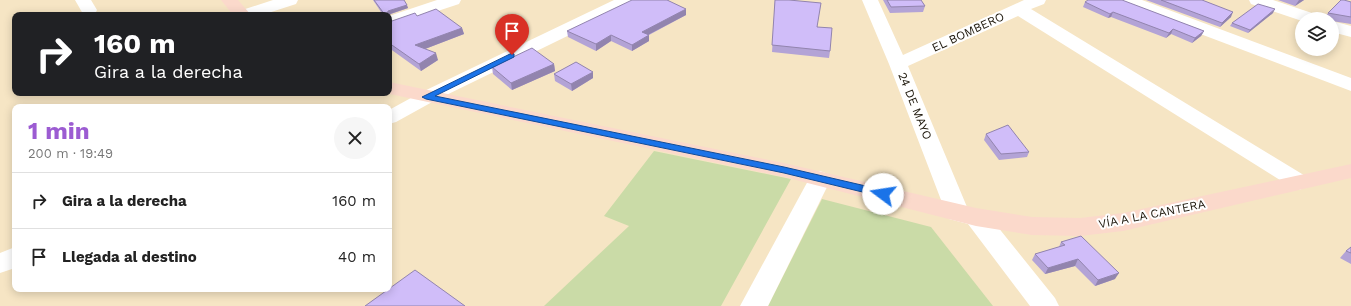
<!DOCTYPE html>
<html lang="es">
<head>
<meta charset="utf-8">
<style>
	body { margin:0; font-family:"Work Sans",sans-serif; background:#f6f6f6; color:#222; height:100vh; display:flex; flex-direction:column; font-size:15px; white-space:nowrap }
	* { box-sizing:border-box; margin:0 }
	p { font-size:13px; color:#767676 }
	.icon { flex:none; width:22px; height:22px; fill:none; stroke:currentColor; stroke-width:2; stroke-linecap:round; stroke-linejoin:round }
	.map { position:relative; flex:1; overflow:hidden }
	.sheet { position:absolute; left:12px; top:104px; width:380px; height:188px; display:flex; flex-direction:column; background:#fff; border-radius:8px; box-shadow:0 2px 10px #0003 }
	.sheet>* { flex:none }
	.top-card { position:absolute; left:12px; top:12px; width:380px; height:84px; border-radius:8px; box-shadow:0 2px 10px #0003; background:#202124; color:#fff; overflow:hidden }
	.buttons { position:absolute; left:1295px; top:12px; display:grid; gap:8px }
	.buttons a { display:grid; place-items:center; width:44px; height:44px; border-radius:50%; background:#fff; box-shadow:0 2px 10px #0003; font-size:20px }
	.pin { position:absolute; display:grid; place-items:center; width:34px; height:34px; color:#fff; margin:-41px -17px; border-radius:50% 50% 50% 0; rotate:-45deg; box-shadow:0 0 4px #0007 }
	.pin .icon { rotate:45deg }
	.me { position:absolute; width:44px; margin:-22px; rotate:284deg; stroke-linejoin:round; filter:drop-shadow(0 0 3px #0008) }
	.turn { display:flex; align-items:center; gap:14px; height:84px; padding:0 16px; font-size:18px }
	.turn .icon { width:52px; height:52px; stroke-width:2.5 }
	.turn b { display:block; font-size:28px; line-height:34px }
	.round { display:grid; place-items:center; flex:none; width:42px; height:42px; border-radius:21px; background:#f6f6f6 }
	.overview { display:flex; align-items:center; justify-content:space-between; height:68px; padding:0 16px }
	h1 { font-size:24px; font-weight:700; line-height:30px; color:#9c5cd2 }
	ul { padding:0; list-style:none }
	li { display:flex; align-items:center; gap:12px; height:56px; padding:0 16px; border-top:1px solid #e0e0e0 }
	li div { flex:1 }
	li b { display:block; font-size:15px }
	li em { font-style:normal }
	.map>svg:first-child { display:block }
</style>
</head>
<body>
<div class="map">
<svg width="1351" height="306" viewBox="0 0 1351 306">
	<rect width="100%" height="100%" fill="#f6e5c4"/>
	<g fill="#cadba7">
		<path d="M654 151 791 179 721 306H544L629 226 604 216Z"/>
		<path d="M822 199 931 227 993 306H768Z"/>
	</g>
	<g fill="none" stroke-linecap="round" stroke-linejoin="round">
		<g fill="#fff" fill-rule="evenodd">
			<path d="M75 0H91L97 10 95 14 89 15 83 14Z"/>
			<path d="M273 0H298L296 4 262 15H236L239 11Z"/>
			<path d="M437 0H461L459 4 389 27V16Z"/>
			<path d="M614 0H635L633 4 434 101 396 122 389 124V110L420 93Z"/>
			<path d="M862 0H878L903 55 1024 0H1046L1044 4 1031 9 1307 177 1311 182 1307 187 1299 190 1291 187 1018 16 908 66 967 207 985 211 1055 298 1059 306H1030L968 224 949 219 946 213 889 64Z"/>
			<path d="M1119 0H1142L1351 78V91L1121 4Z"/>
			<path d="M1249 0H1273L1318 15 1321 19H1302V21L1251 4Z"/>
			<path d="M1332 21 1351 26V37L1332 32Z"/>
			<path d="M820 171 828 174 831 179 768 306H740L809 179 812 174Z"/>
			<path d="M15 247V268L0 273V253Z"/>
		</g>
		<g fill="#fbd9cb" fill-rule="evenodd">
			<path d="M221 0H238L251 15H233Z"/>
			<path d="M389 82 784 163 976 208 1032 217 1080 218 1123 213 1351 164V178L1123 231 1080 236 1032 235 976 226 784 177 385 93H389Z"/>
		</g>
	</g>
	<g fill="#b3a3d6">
		<path d="M373 0H404L408 8 388 15H383Z"/>
		<path d="M668 0 686 15 649 35V41L632 51 611 41 596 51 568 37 567 31Z"/>
		<path d="M775 0 818 27 830 51 829 58 772 52Z"/>
		<path d="M883 0H921L925 6 923 12 890 13Z"/>
		<path d="M1146 0H1202L1231 17 1220 27Z"/>
		<path d="M1278 0H1304L1295 6Z"/>
		<path d="M1123 1 1204 31 1201 36 1192 43 1171 34 1166 38 1111 17 1108 18 1083 7 1085 2Z"/>
		<path d="M1351 2V24L1332 21V19H1324L1328 13Z"/>
		<path d="M1273 13 1248 33 1230 26 1232 23Z"/>
		<path d="M417 16 462 28 464 34 425 49 438 60 421 71 389 48V22Z"/>
		<path d="M554 64 555 71 512 90 493 74 492 67Z"/>
		<path d="M554 74 593 78 572 91 555 81Z"/>
		<path d="M986 134 1029 152 1027 157 999 160 984 140Z"/>
		<path d="M1061 242 1115 279 1095 286 1075 266 1045 274 1032 260 1035 254 1059 247Z"/>
		<path d="M1351 247V264L1340 258 1346 251Z"/>
	</g>
	<g fill="#9284ae">
		<path d="M1299 0H1304L1295 6Z"/>
		<path d="M407 5 408 8 387 15 388 11Z"/>
		<path d="M686 9V15L642 38V32Z"/>
		<path d="M1275 9 1273 13 1248 33 1250 30Z"/>
		<path d="M1113 12 1111 17 1108 18 1110 14Z"/>
		<path d="M1233 12 1231 17 1220 27 1222 23Z"/>
		<path d="M462 28 464 34 417 52 415 45Z"/>
		<path d="M1173 29 1171 34 1166 38 1169 33Z"/>
		<path d="M1204 31 1201 36 1192 43 1195 38Z"/>
		<path d="M611 35V41L596 51V44Z"/>
		<path d="M649 35V41L632 51V45Z"/>
		<path d="M436 53 438 60 421 71 419 64Z"/>
		<path d="M554 64 555 71 512 90 511 83Z"/>
		<path d="M593 72V78L572 91 571 84Z"/>
		<path d="M1078 259 1075 266 1045 274 1048 268Z"/>
		<path d="M1119 273 1115 279 1095 286 1098 280Z"/>
	</g>
	<g fill="#d0bdf9" stroke="#9284ae">
		<path d="M374 0H404L407 5 388 11 387 15H385Z"/>
		<path d="M632 0H667L686 9 642 32 649 35 632 45 611 35 596 44 567 31Z"/>
		<path d="M775 0H789L821 3 817 27 832 28 830 51 772 45Z"/>
		<path d="M887 0H921L925 6 891 7Z"/>
		<path d="M1088 0H1122L1204 31 1195 38 1173 29 1169 33 1113 12 1110 14 1085 2Z"/>
		<path d="M1161 0H1202L1233 12 1222 23Z"/>
		<path d="M1341 0H1344L1351 2V17L1328 13Z"/>
		<path d="M1258 4 1275 9 1250 30 1232 23Z"/>
		<path d="M436 9 462 28 415 45 436 53 419 64 389 43V22L415 13 417 16Z"/>
		<path d="M532 48 554 64 511 83 492 67Z"/>
		<path d="M576 62 593 72 571 84 554 74Z"/>
		<path d="M1008 125 1029 152 1001 154 986 134Z"/>
		<path d="M1081 236 1119 273 1098 280 1078 259 1048 268 1035 254 1065 245 1061 242Z"/>
		<path d="M1351 247V253L1346 251Z"/>
		<path d="M415 270 465 306H365Z"/>
	</g>
	<path fill="#1a73e8" stroke="#114b97" d="M512 53 514 54V57L435 96 784 167 883 190 888 194 883 197 784 173 426 99 422 97Z"/>
	<g text-anchor="middle" stroke-width="4" stroke-linejoin="round" paint-order="stroke">
		<g font-size="12" fill="#1c160a" stroke="#fff">
			<text transform="translate(968 32) rotate(-25)" y="4">EL BOMBERO</text>
			<text transform="translate(915 106) rotate(68)" y="4">24 DE MAYO</text>
			<text transform="translate(1152 214) rotate(-11)" y="4">VÍA A LA CANTERA</text>
		</g>
	</g>
</svg>
<div class="buttons">
<a><svg class="icon" aria-label="layers" viewBox="0 0 24 24"><path d="M12 4l9 5-9 5-9-5zM3 14l9 5 9-5"/></svg></a>
</div>
<div class="pin" style="left:512px;top:55px;background:#d93025"><svg class="icon" aria-label="arrive" viewBox="0 0 24 24"><path d="M6 21V4h12l-3 4 3 4H6"/></svg></div>
<svg class="me" style="left:883px;top:194px" viewBox="-20 -20 40 40"><circle r="19" fill="#fff"/><path d="M0-13L10 11 0 6-10 11z" fill="#1a73e8"/></svg>
<div class="top-card">
<div class="turn"><svg class="icon" aria-label="right" viewBox="0 0 24 24"><path d="M7 20v-9h11M14 6l5 5-5 5"/></svg><div><b>160 m</b>Gira a la derecha</div></div>
</div>
<section class="sheet">
<div class="overview"><div><h1>1 min</h1><p>200 m · 19:49</p></div><a class="round"><svg class="icon" aria-label="close" viewBox="0 0 24 24"><path d="M6 6l12 12M18 6L6 18"/></svg></a></div>
<ul>
<li><svg class="icon" aria-label="right" viewBox="0 0 24 24"><path d="M7 20v-9h11M14 6l5 5-5 5"/></svg><div><b>Gira a la derecha</b></div><em>160 m</em></li>
<li><svg class="icon" aria-label="arrive" viewBox="0 0 24 24"><path d="M6 21V4h12l-3 4 3 4H6"/></svg><div><b>Llegada al destino</b></div><em>40 m</em></li>
</ul>
</section>
</div>
</body>
</html>
